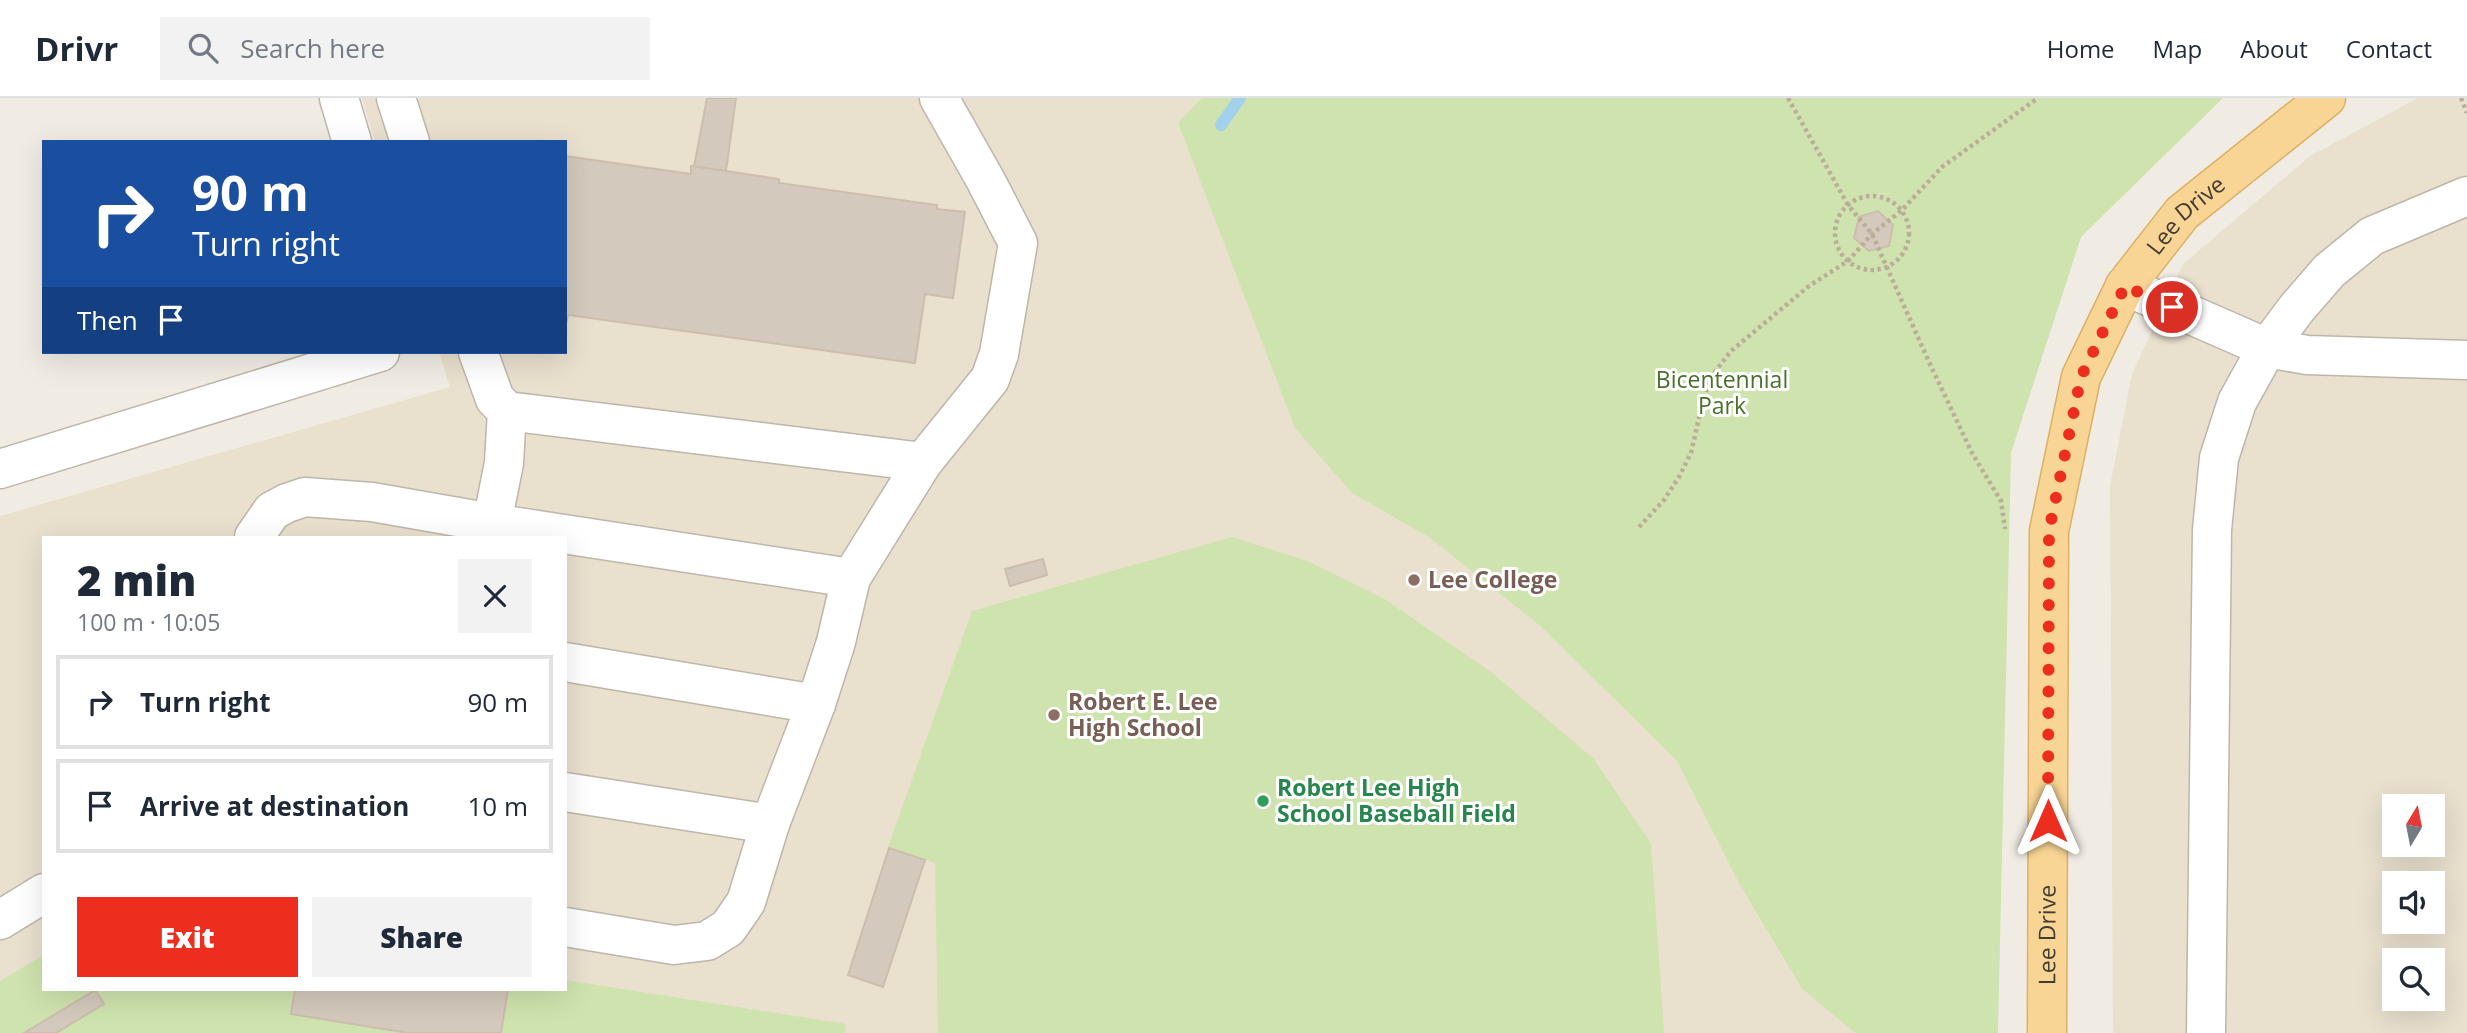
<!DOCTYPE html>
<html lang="en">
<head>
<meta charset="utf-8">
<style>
	body { margin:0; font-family:"Open Sans",sans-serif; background:#f2f2f3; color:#1f2937; height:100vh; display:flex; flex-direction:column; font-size:26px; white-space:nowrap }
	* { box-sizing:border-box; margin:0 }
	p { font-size:23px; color:#747a83 }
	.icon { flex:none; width:38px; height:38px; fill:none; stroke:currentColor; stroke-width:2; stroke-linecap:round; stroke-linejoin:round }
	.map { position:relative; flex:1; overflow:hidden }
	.panel { position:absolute; left:42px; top:438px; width:525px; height:455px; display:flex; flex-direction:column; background:#fff; border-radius:0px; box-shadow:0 7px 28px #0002 }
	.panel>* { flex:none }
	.hud { position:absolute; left:42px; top:42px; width:525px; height:214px; border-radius:0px; box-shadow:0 7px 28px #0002; background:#1a4fa0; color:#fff; overflow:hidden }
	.needle { width:46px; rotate:10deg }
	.fabs { position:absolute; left:2382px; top:696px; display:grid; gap:14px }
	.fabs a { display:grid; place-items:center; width:63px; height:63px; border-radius:0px; background:#fff; box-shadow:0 7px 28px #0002; font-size:35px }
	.pin { position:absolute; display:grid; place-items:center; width:60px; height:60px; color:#fff; margin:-30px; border:4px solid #fff; border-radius:50%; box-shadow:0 2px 7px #0007 }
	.me { position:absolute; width:77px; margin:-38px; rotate:0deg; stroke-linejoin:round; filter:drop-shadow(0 0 5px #0008) }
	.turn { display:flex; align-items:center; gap:24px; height:147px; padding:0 35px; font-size:32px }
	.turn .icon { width:91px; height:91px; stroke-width:2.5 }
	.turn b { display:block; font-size:49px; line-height:60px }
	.then { display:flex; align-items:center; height:66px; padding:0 35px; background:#0003; gap:14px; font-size:26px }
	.round { display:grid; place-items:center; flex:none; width:74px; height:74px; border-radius:0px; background:#f2f2f3 }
	.summary { display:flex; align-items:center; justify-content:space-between; height:119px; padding:0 35px }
	h1 { font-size:42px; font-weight:800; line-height:52px }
	.cta { display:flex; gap:14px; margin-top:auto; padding:14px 35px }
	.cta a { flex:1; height:80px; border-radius:0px; background:#ed2e1e; color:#fff; font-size:28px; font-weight:800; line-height:80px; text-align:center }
	.cta a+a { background:#f2f2f3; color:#1f2937 }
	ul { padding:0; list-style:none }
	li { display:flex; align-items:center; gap:21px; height:94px; margin:0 14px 10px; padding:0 21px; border:4px solid #e0e1e3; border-radius:0px }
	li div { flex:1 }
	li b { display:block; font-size:26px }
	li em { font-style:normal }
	header { display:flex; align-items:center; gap:42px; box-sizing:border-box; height:98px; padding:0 35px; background:#fff; border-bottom:2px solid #e0e1e3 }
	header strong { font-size:33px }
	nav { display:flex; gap:38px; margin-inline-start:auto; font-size:24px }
	.search { width:490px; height:63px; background:#f2f2f3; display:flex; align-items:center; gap:18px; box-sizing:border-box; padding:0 24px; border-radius:0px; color:#747a83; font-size:26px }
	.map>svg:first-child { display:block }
</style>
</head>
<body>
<header>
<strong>Drivr</strong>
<div class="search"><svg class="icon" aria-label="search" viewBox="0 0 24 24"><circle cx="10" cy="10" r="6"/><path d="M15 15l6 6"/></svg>Search here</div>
<nav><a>Home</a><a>Map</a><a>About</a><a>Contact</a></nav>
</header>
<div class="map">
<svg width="2467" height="935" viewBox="0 0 2467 935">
	<rect width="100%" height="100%" fill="#f1ece3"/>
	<g fill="#e9e0ce" fill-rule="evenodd">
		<path d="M362 0H1202L1178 26 1352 395 1430 440 1539 527 1677 663 1741 789 1802 891 1855 935H0V418L450 289 439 254H565V44H375ZM44 439H565V891H44Z"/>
		<path d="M2418 0H2467V935H2113L2110 388 2132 276 2183 166 2310 58ZM2394 709H2432V747H2394ZM2394 786H2432V824H2394ZM2394 863H2432V901H2394Z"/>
	</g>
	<g fill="#cfe3ae">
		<path d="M1202 0H2223L2081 139 2011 355 1998 935H1855L1802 891 1741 789 1677 663 1539 527 1430 440 1352 395 1295 330 1178 25Z"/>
		<path d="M1232 439 1307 463 1383 500 1491 574 1593 660 1651 745 1664 935H938L935 765 888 749 972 513Z"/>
		<path d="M44 857V891H565V882L846 926 845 935H0V883Z"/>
	</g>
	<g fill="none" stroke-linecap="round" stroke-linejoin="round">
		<path stroke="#a2d2eb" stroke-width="12" d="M1221 27 1240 0"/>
	</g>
	<g fill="#d4c9bd" stroke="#ccbead" stroke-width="2">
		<path d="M707 0H736L726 73 694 69Z"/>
		<path d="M565 58 691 76V68L726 73 779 81V85L937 107V111L965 114 953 200 925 196 915 265 568 217 565 230Z"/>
		<path d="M1878 113 1893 127 1889 148 1869 153 1854 140 1859 119Z"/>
		<path d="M1043 461 1047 477 1010 488 1005 471Z"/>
		<path d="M889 750 925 762 883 889 848 877Z"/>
		<path d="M295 891H508L501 935H408L291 916Z"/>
		<path d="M95 892 104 906 56 935H24Z"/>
	</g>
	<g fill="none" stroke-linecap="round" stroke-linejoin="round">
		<defs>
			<g id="minor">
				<path d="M339 0 352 44"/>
				<path d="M396 0 410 44"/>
				<path d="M2125 188 2267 250 2307 257 2467 262"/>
				<path d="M478 254 495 301 507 313 504 365 492 425"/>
				<path d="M507 313 923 364"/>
				<path d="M0 371 380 254"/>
				<path d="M254 439 272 413 287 405 305 399 318 400 372 404 492 425 851 480"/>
				<path d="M565 564 816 606"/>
				<path d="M565 694 770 726"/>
				<path d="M0 822 44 795"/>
				<path d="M565 829 674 847 707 843 728 830 746 804 770 726 816 606 836 544 851 480 923 364 990 281 999 256 1018 145 986 83 939 0"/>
				<path d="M2206 935 2212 432 2219 360 2237 304 2267 250 2297 210 2329 173 2372 138 2467 98"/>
			</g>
			<g id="major">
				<path id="s1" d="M2047 935 2049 433 2081 279 2125 188 2182 115 2326 0"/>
			</g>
		</defs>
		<use href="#minor" stroke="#beb6aa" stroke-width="41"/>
		<use href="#major" stroke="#dcb066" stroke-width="41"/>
		<g stroke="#bcad99" stroke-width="4.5" stroke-dasharray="3.5 3.5" stroke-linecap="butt">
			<path d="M1788 0 1848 107 1872 136 1929 264 1972 355 2001 403 2005 431"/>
			<path d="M2461 0 2467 15"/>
			<circle cx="1872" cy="135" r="37"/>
			<path d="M1639 429 1664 402 1679 379 1691 355 1704 298 1714 275 1731 253 1809 188 1848 163 1872 136 1902 112 1942 69 2038 0"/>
		</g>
		<use href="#minor" stroke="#fff" stroke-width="38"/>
		<use href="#major" stroke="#f8d595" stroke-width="38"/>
	</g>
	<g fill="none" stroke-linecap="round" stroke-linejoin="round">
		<path stroke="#ed2e1e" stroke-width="12" stroke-dasharray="0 21.6" d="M2048 723 2049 433 2081 279 2125 188 2172 209"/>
	</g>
	<g fill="#8d6e63" stroke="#fff" stroke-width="2.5">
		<circle cx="1414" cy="482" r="7"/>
		<circle cx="1054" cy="617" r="7"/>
	</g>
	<circle fill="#2e9e5b" stroke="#fff" stroke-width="2.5" cx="1263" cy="703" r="7"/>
	<g text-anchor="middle" stroke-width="6" stroke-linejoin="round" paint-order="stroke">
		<g font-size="23" fill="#423c34" stroke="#fff">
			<text dy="8" stroke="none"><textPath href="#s1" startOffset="854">Lee Drive</textPath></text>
			<text dy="8" stroke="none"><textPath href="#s1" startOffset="98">Lee Drive</textPath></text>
		</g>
		<g font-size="23" fill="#4a702b" stroke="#fff">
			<text x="1722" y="290">Bicentennial<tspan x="1722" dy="26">Park</tspan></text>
		</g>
		<g font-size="23" font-weight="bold" fill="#785e54" stroke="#fff" text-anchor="start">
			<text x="1428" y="490">Lee College</text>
			<text x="1068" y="612">Robert E. Lee<tspan x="1068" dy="26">High School</tspan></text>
		</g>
		<g font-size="23" font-weight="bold" fill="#27864d" stroke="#fff" text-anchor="start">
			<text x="1277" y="698">Robert Lee High<tspan x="1277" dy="26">School Baseball Field</tspan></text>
		</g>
	</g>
</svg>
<div class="fabs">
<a><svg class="needle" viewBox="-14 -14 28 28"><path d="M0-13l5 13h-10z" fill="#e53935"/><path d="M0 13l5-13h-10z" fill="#747a83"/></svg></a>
<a><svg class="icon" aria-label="sound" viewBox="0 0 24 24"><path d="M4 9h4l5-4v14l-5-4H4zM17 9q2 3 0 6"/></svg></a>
<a><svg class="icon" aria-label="search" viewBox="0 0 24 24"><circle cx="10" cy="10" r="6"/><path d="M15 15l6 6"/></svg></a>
</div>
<div class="pin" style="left:2172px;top:209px;background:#d93025"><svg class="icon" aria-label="arrive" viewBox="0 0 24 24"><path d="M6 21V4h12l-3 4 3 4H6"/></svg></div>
<svg class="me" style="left:2048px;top:723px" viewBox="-20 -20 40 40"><path d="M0-17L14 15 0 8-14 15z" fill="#ed2e1e" stroke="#fff" stroke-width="4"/></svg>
<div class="hud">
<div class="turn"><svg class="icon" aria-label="right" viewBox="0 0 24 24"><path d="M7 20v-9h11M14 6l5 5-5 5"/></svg><div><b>90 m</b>Turn right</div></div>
<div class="then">Then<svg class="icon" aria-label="arrive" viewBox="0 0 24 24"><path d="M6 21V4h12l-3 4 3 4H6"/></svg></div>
</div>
<section class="panel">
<div class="summary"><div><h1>2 min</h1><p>100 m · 10:05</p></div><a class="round"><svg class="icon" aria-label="close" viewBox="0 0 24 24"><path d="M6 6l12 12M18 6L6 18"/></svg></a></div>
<ul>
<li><svg class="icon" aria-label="right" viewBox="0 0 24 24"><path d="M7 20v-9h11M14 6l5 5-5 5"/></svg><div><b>Turn right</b></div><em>90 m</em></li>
<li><svg class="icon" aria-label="arrive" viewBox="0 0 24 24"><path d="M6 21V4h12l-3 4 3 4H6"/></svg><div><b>Arrive at destination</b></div><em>10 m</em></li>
</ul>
<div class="cta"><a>Exit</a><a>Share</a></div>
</section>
</div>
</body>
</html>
